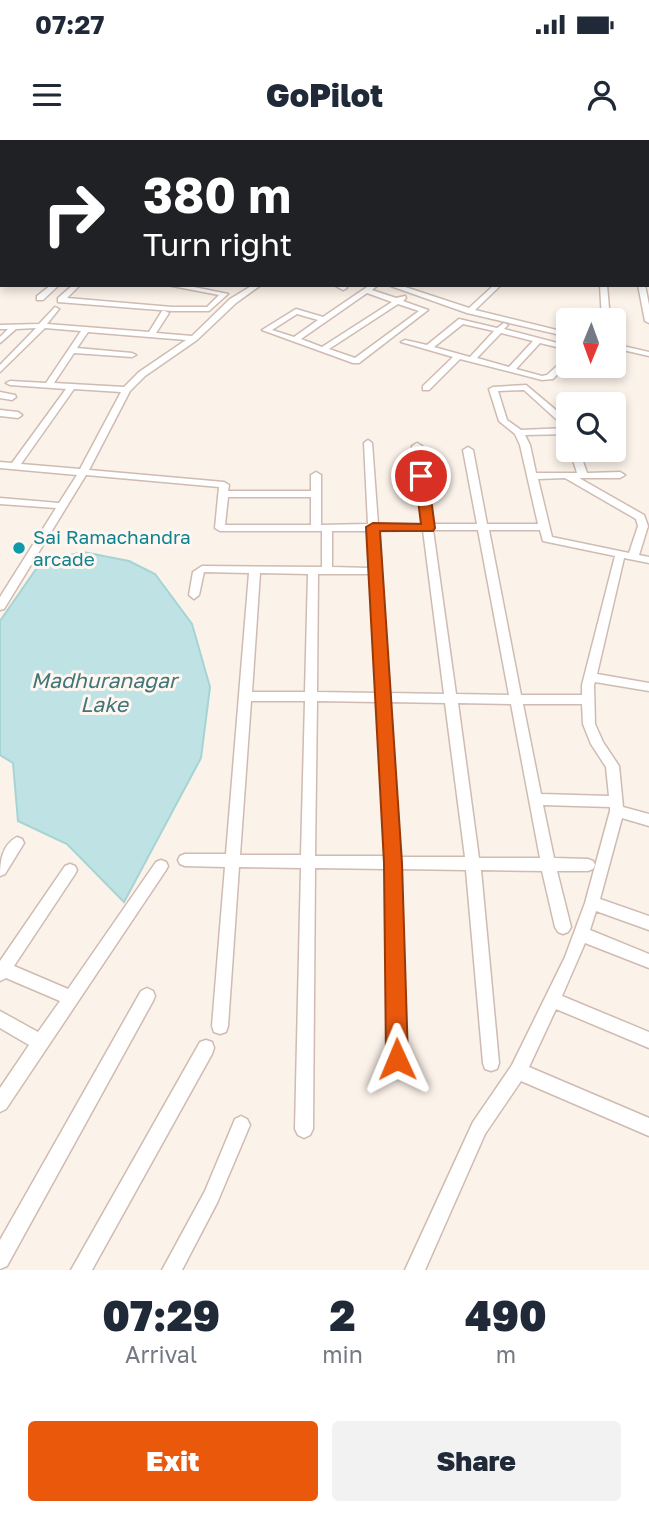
<!DOCTYPE html>
<html lang="en">
<head>
<meta charset="utf-8">
<style>
	body { margin:0; font-family:"Golos Text",sans-serif; background:#f2f2f3; color:#1f2937; height:100vh; display:flex; flex-direction:column; font-size:26px; white-space:nowrap }
	* { box-sizing:border-box; margin:0 }
	p { font-size:23px; color:#747a83 }
	.icon { flex:none; width:38px; height:38px; fill:none; stroke:currentColor; stroke-width:2; stroke-linecap:round; stroke-linejoin:round }
	.map { position:relative; height:1130px; overflow:hidden }
	.details { display:flex; flex-direction:column; background:#fff; flex:1 }
	.details>* { flex:none }
	.top-card { position:absolute; left:0px; top:0px; width:649px; height:147px; box-shadow:0 4px 10px #0003; background:#202124; color:#fff; overflow:hidden }
	.needle { width:46px; rotate:181deg }
	.fabs { position:absolute; left:556px; top:168px; display:grid; gap:14px }
	.fabs a { display:grid; place-items:center; width:70px; height:70px; border-radius:7px; background:#fff; box-shadow:0 4px 10px #0003; font-size:35px }
	.pin { position:absolute; display:grid; place-items:center; width:60px; height:60px; color:#fff; margin:-30px; border:4px solid #fff; border-radius:50%; box-shadow:0 2px 7px #0007 }
	.me { position:absolute; width:77px; margin:-38px; rotate:359deg; stroke-linejoin:round; filter:drop-shadow(0 0 5px #0008) }
	.turn { display:flex; align-items:center; gap:24px; height:147px; padding:0 28px; font-size:32px }
	.turn .icon { width:91px; height:91px; stroke-width:2.5 }
	.turn b { display:block; font-size:49px; line-height:60px }
	.eta { display:flex; justify-content:space-evenly; align-items:center; height:119px; text-align:center }
	.eta b { font-size:42px; font-weight:800; line-height:49px }
	.primary-button { display:flex; gap:14px; margin-top:auto; padding:14px 28px }
	.primary-button a { flex:1; height:80px; border-radius:7px; background:#ea580c; color:#fff; font-size:28px; font-weight:800; line-height:80px; text-align:center }
	.primary-button a+a { background:#f2f2f3; color:#1f2937 }
	.status { display:flex; justify-content:space-between; align-items:center; height:49px; padding:0 35px; background:#fff; direction:ltr }
	.status svg { height:19px; fill:currentColor }
	header { display:flex; justify-content:space-between; align-items:center; height:91px; padding:0 28px; background:#fff; font-size:32px; font-weight:800 }
	.map>svg:first-child { display:block }
</style>
</head>
<body>
<div class="status"><b>07:27</b><svg viewBox="0 0 49 12"><path d="M0 12V9h3v3zM5 12V6h3v6zM10 12V3h3v9zM15 12V0h3v12zM26 1h20v11H26zM47 4h2v5h-2z"/></svg></div>
<header><svg class="icon" aria-label="menu" viewBox="0 0 24 24"><path d="M4 6h16M4 12h16M4 18h16"/></svg>GoPilot<svg class="icon" aria-label="person" viewBox="0 0 24 24"><circle cx="12" cy="8" r="4"/><path d="M4 21q1-7 8-7t8 7"/></svg></header>
<div class="map">
<svg width="649" height="1130" viewBox="0 0 649 1130">
	<rect width="100%" height="100%" fill="#fbf2e9"/>
	<path fill="#bfe3e4" stroke="#a6d4d5" stroke-width="2" d="M83 412 129 421 155 434 192 484 210 547 201 618 124 762 67 704 18 681 13 623 0 615V481L41 422Z"/>
	<g fill="none" stroke-linecap="round" stroke-linejoin="round">
		<defs>
			<g id="minor">
				<path d="M58 0H64L57 2Z"/>
				<path d="M152 0H159L160 2H154Z"/>
				<path d="M201 0H207L200 2Z"/>
				<path d="M229 0H235L228 2Z"/>
				<path d="M338 0H344L337 2Z"/>
				<path d="M648 44 649 45V49L648 48Z"/>
				<path d="M648 55H649V63L648 62Z"/>
				<path d="M51 145H59L43 160H37V156Z"/>
				<path d="M73 145H80L67 158 172 167H207L219 155 167 145H184L228 154 209 171H172L58 162V158Z"/>
				<path d="M253 145H261L236 163 197 200 145 236 130 251 89 330 224 342 229 345 228 351H311V335L316 332 321 335V385L368 384 364 303 368 300 372 303 378 384H422L412 306 417 303 422 306 432 384H477L463 310 468 307 473 310 487 384H538L520 305 515 294 499 281 489 249 493 247 526 245 569 281V294L525 295 530 305 536 333H577L570 310H579L587 333 620 332 625 335 620 338H579L644 375 648 386 639 415 649 417V423L624 418 597 534 649 543V551L595 542 594 545 595 584 603 602 619 626 623 667 649 674V686L622 678 600 759 649 776V790L596 771 590 790 649 814V828L585 803 562 856 649 892V908L556 869 529 927 649 978V996L521 941 485 994 425 1130H405L473 982 512 925 565 817 585 763 610 671V667L543 665 554 718 588 719 593 721 595 725 593 729 588 731H557L571 787 568 792 563 794 558 792 555 787 542 731 481 730 499 923 497 929 491 931 485 929 483 923 466 730 400 729 405 919 403 925 397 927 391 925 389 919 386 729 315 728 313 989 310 995 304 998 298 995 295 989 301 728 239 727 228 886 226 892 220 894 214 892 212 886 225 727 185 726 180 724 178 720 180 716 185 714H226L249 433 204 432 199 455 194 459 189 455 193 432 202 426 322 427V391H220L215 388 219 347 86 335 4 469 0 470V457L56 368 0 364V358L59 363 77 335 0 328V322L12 323 66 249 10 245 6 243 10 241 46 243 81 191 45 188 0 232V225L36 188 16 189 0 203V197L8 189H0V185L39 184 55 167 59 169 47 184 149 192 162 171H165L169 173 156 193 192 196 230 159ZM88 192 186 200 139 232 124 247 54 243 74 213 132 217 136 215 132 213 77 208ZM74 249 121 252 80 329 21 324ZM524 250 566 288H568L521 290 507 280 498 251ZM565 338 636 379 638 386 629 413 552 397 538 339ZM228 357H311V385H225ZM423 390 444 554 389 553 378 391ZM433 390H478L509 555 456 554ZM489 390H540L543 401 615 416 582 545V555H521ZM332 391H368L370 428 332 427ZM260 433 308 434 305 552H252ZM318 434H371L377 553 317 552ZM251 561H305L301 715H240ZM317 561 377 562 386 716H315ZM390 562 445 563 465 717H400ZM458 563 511 564 540 718H479ZM523 564H582L583 584 591 604 606 627 609 656 541 654Z"/>
				<path d="M334 145H343L347 148 343 150Z"/>
				<path d="M370 145H378L372 150 396 158 405 156 406 158 403 161 428 170 359 223H353L262 190 296 169 323 177ZM367 153 392 162 322 207 301 199ZM398 164 419 171 355 218 329 209ZM297 174 318 180 294 197 272 190Z"/>
				<path d="M388 145H399L469 168 494 145H501L475 170 569 193V197L467 173Z"/>
				<path d="M600 145H607L610 180H602Z"/>
				<path d="M638 145H645L649 165V183L645 181Z"/>
				<path d="M459 179 497 188 504 183 508 185 504 189 569 206V210L540 203 516 229 542 236 547 235 569 215V222L553 239 542 240 460 219 429 250H423V246L453 217 401 202 405 200 427 205ZM463 184 494 191 470 217 434 207ZM501 193 533 201 509 227 477 218Z"/>
				<path d="M614 204 649 212V216L614 208Z"/>
				<path d="M0 252 15 255 16 257 12 260 0 258Z"/>
				<path d="M0 270 18 272 22 275 18 278 0 276Z"/>
				<path d="M17 697 22 699 24 703 5 734 0 736C0 721 2 705 17 697Z"/>
				<path d="M161 720 166 722 168 726 166 730 6 969 0 972V948L29 905 0 888V871L38 892 60 861 6 838 0 841V821L65 726 70 724 75 726 77 730 75 734 14 826 68 849 156 722Z"/>
				<path d="M147 848 153 851 155 856 153 861 7 1126 0 1129V1100L141 851Z"/>
				<path d="M206 900 212 902 214 908 212 914 92 1130H71L200 902Z"/>
				<path d="M241 976 247 979 250 985 217 1063 182 1130H162L205 1051 235 979Z"/>
			</g>
			<g id="primary">
				<path d="M506 0H516L517 2H507Z"/>
				<rect x="648" y="105" width="1" height="7"/>
			</g>
		</defs>
		<use href="#minor" stroke="#cfbbb2" stroke-width="3"/>
		<use href="#primary" stroke="#d8d0cd" stroke-width="3"/>
		<use href="#minor" fill="#fff" fill-rule="evenodd"/>
		<use href="#primary" fill="#f4cda7" fill-rule="evenodd"/>
	</g>
	<path fill="#ea580c" stroke="#983908" stroke-width="2" d="M421 332 428 336 435 388 433 391H380L402 723 408 919 405 927 397 930 389 927 386 919 384 723 366 387 373 383 421 384 415 336Z"/>
	<circle fill="#0f9aa8" stroke="#fef6f0" stroke-width="2.5" cx="19" cy="408" r="7"/>
	<g text-anchor="middle" stroke-width="6" stroke-linejoin="round" paint-order="stroke">
		<g font-size="19" fill="#0d838f" stroke="#fef6f0" text-anchor="start">
			<text x="33" y="404">Sai Ramachandra<tspan x="33" dy="22">arcade</tspan></text>
		</g>
		<g font-size="21" font-style="italic" fill="#427678" stroke="#fef6f0">
			<text x="104" y="548">Madhuranagar<tspan x="104" dy="24">Lake</tspan></text>
		</g>
	</g>
</svg>
<div class="fabs">
<a><svg class="needle" viewBox="-14 -14 28 28"><path d="M0-13l5 13h-10z" fill="#e53935"/><path d="M0 13l5-13h-10z" fill="#747a83"/></svg></a>
<a><svg class="icon" aria-label="search" viewBox="0 0 24 24"><circle cx="10" cy="10" r="6"/><path d="M15 15l6 6"/></svg></a>
</div>
<div class="pin" style="left:421px;top:336px;background:#d93025"><svg class="icon" aria-label="arrive" viewBox="0 0 24 24"><path d="M6 21V4h12l-3 4 3 4H6"/></svg></div>
<svg class="me" style="left:397px;top:919px" viewBox="-20 -20 40 40"><path d="M0-17L14 15 0 8-14 15z" fill="#ea580c" stroke="#fff" stroke-width="4"/></svg>
<div class="top-card">
<div class="turn"><svg class="icon" aria-label="right" viewBox="0 0 24 24"><path d="M7 20v-9h11M14 6l5 5-5 5"/></svg><div><b>380 m</b>Turn right</div></div>
</div>
</div>
<section class="details">
<div class="eta">
<div><b>07:29</b><p>Arrival</p></div>
<div><b>2</b><p>min</p></div>
<div><b>490</b><p>m</p></div>
</div>
<div class="primary-button"><a>Exit</a><a>Share</a></div>
</section>
</body>
</html>
